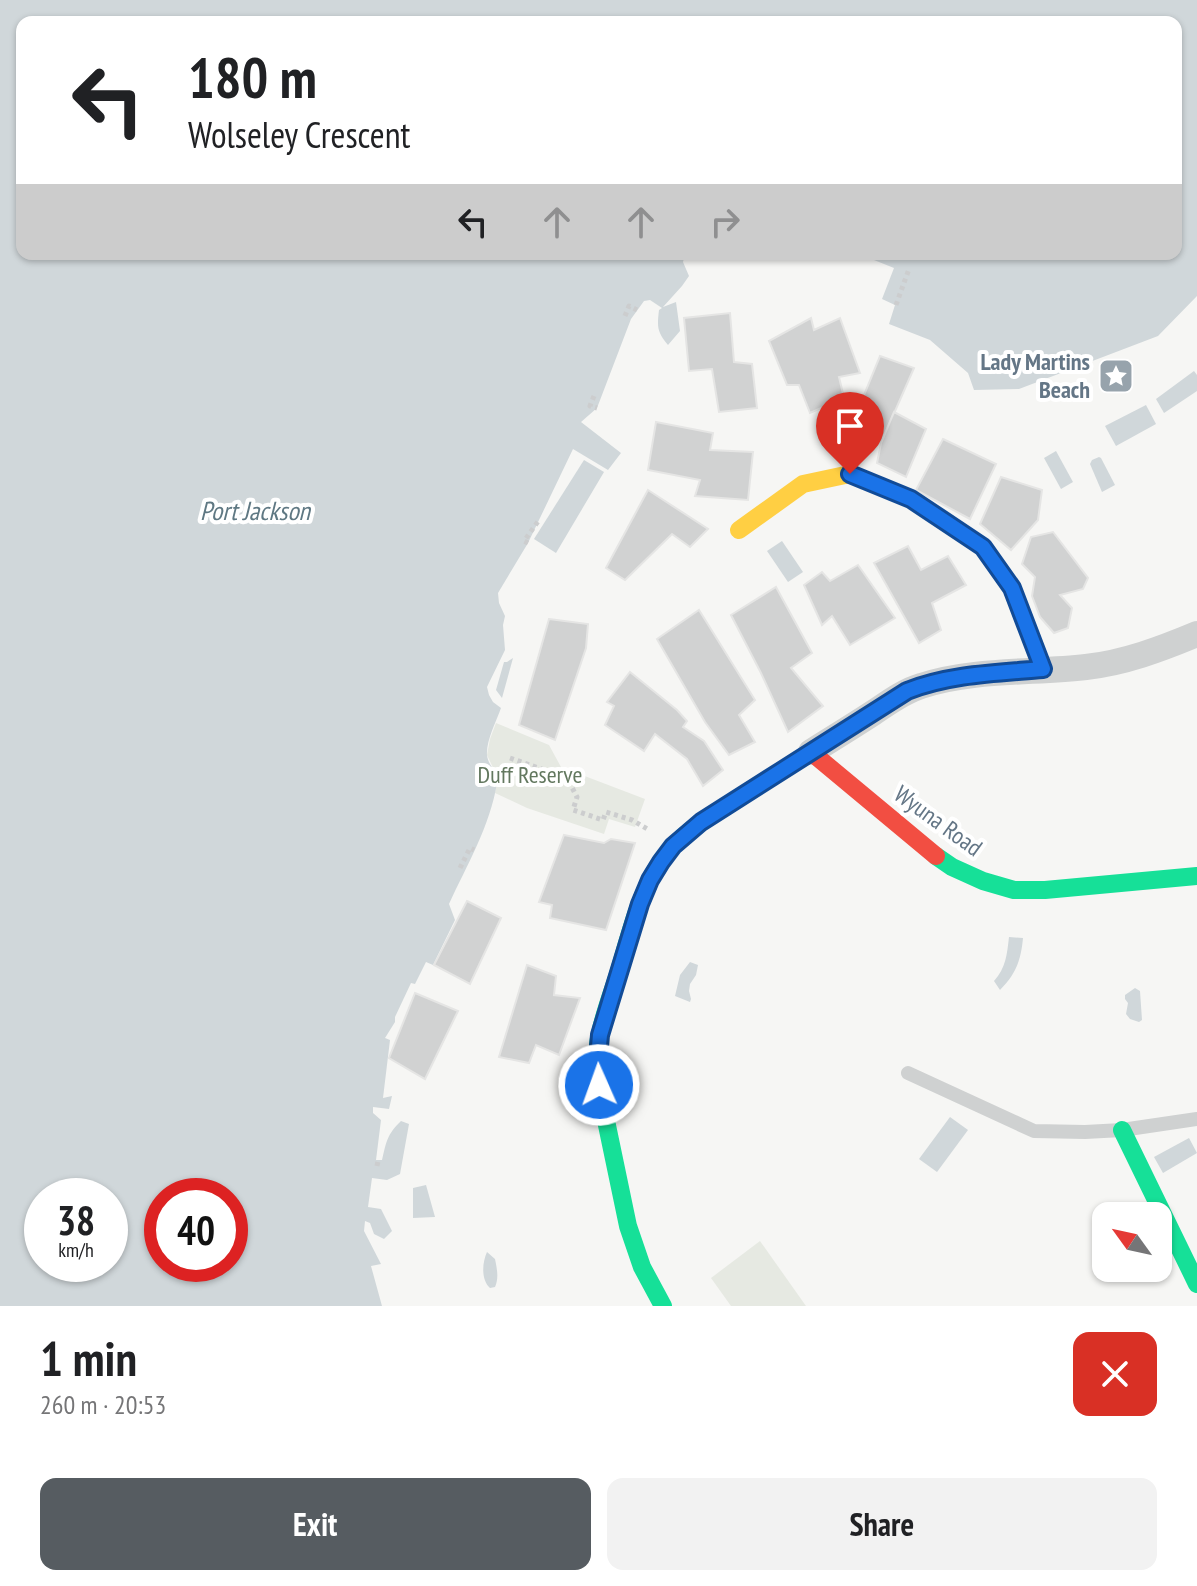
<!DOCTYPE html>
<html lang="en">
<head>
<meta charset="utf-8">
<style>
	body { margin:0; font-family:"PT Sans Narrow",sans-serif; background:#f2f2f2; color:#202124; height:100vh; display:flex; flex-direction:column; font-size:30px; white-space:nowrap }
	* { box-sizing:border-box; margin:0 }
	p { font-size:26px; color:#757577 }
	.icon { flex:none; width:44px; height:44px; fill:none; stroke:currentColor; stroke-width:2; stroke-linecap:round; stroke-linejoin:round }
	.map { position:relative; height:1306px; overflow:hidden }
	.drawer { display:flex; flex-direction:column; background:#fff; flex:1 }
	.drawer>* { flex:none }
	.banner { position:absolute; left:16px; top:16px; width:1166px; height:244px; border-radius:16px; box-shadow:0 2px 6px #0004; background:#fff; color:#202124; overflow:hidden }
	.needle { width:52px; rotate:303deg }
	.controls { position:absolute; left:1092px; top:1202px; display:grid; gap:16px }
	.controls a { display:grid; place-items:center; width:80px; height:80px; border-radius:16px; background:#fff; box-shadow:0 2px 6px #0004; font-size:40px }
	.speed { position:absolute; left:24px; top:1178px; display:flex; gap:16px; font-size:40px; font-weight:700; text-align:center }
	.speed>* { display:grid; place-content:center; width:104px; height:104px; border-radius:50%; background:#fff; box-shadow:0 2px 6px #0004; line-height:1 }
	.speed small { font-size:20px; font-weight:400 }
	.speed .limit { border:12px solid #d22; background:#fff; color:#111 }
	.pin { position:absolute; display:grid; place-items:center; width:68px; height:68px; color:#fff; margin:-82px -34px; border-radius:50% 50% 50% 0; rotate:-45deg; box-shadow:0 0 8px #0007 }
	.pin .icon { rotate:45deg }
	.me { position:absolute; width:88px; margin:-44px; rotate:358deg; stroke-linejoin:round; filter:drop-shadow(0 0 6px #0008) }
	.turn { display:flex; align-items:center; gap:28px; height:168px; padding:0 40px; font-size:36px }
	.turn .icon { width:104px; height:104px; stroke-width:2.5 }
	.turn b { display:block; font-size:56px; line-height:68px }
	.lanes { display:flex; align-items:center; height:76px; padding:0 40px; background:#0003; justify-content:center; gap:40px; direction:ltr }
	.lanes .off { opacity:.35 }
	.round { display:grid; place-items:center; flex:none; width:84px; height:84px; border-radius:16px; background:#f2f2f2 }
	.summary { display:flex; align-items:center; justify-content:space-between; height:136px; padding:0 40px }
	h1 { font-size:48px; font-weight:600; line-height:60px }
	.primary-button { display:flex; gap:16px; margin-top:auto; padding:16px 40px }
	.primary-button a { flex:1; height:92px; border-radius:16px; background:#565c61; color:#fff; font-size:32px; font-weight:600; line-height:92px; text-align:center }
	.primary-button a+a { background:#f2f2f2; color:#202124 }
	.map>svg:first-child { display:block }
</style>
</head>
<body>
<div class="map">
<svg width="1197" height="1306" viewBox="0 0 1197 1306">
	<rect width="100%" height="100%" fill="#f6f6f4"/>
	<g fill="#e6e9e2">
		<path d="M496 723 549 745 561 767 645 799 635 827 609 819 604 834 527 808 495 793 498 778 487 755 490 739Z"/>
		<path d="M760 1241 806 1306H731L711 1278Z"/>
	</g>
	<g fill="#d0d7da" fill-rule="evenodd">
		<path d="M0 0H1197V296L1158 336 1019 389 974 390 968 373 930 340 889 324 895 305 882 299 894 268 859 254H1176V22H22V254H685L683 262 689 276 682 286 663 307 676 302 680 331 668 345C657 332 657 327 659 310L662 308 650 300 644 301 631 319 597 408 581 422 621 453 608 470 573 449 528 543 498 593 499 603 505 616 503 625 505 650 487 687 489 695 493 702 501 708C496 722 486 741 487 755 488 766 499 773 497 783 490 826 467 865 449 904L455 920 433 965 426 962 415 984 411 983 395 1017V1022L385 1038 390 1040 383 1098 392 1096 389 1109 373 1107V1113L381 1120 376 1160H382C386 1143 387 1134 401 1121L409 1124 400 1174 387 1180 372 1178 368 1207 381 1209 392 1231 384 1239 374 1234 370 1223 365 1221 364 1231 381 1264 371 1266 382 1306H0ZM42 1196H110V1264H42ZM162 1196H230V1264H162Z"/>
		<path d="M1194 371 1197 375V391L1164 413 1156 399Z"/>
		<path d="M1146 405 1156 424 1116 446 1105 426Z"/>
		<path d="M1056 451 1073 482 1061 489 1044 458Z"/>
		<path d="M1099 457 1101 458 1115 485 1102 492 1090 464 1092 460Z"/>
		<path d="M584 460 604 472 556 553 534 539Z"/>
		<path d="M782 541 803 572 788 582 767 551Z"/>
		<path d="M513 658 502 698 496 690 504 662H507Z"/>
		<path d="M1009 937 1023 938C1021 960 1016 974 1000 990L994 981C1006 968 1007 954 1009 937Z"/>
		<path d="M690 962 698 965 696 975 690 984 689 991 691 999 690 1002 675 996 680 975Z"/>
		<path d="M1135 988 1140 991 1142 1020 1139 1022 1130 1019 1126 1014 1128 1003 1125 999V995Z"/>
		<path d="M950 1117 968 1130 937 1172 919 1159Z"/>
		<path d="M1189 1138 1197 1153 1163 1173 1154 1157Z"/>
		<path d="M426 1185 435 1217 413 1218V1188Z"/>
		<path d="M487 1252 495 1259C497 1269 499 1278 495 1287L490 1288C481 1280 482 1263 487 1252Z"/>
	</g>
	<g fill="#d1d2d2" stroke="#e5e5e4" stroke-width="2">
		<path d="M730 313 734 362 752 364 757 408 719 412 712 369 689 371 684 318Z"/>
		<path d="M811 318 814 330 840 318 860 373 839 377 844 398 810 413 799 385H787L769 341Z"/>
		<path d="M880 356 914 368 881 443 848 434Z"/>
		<path d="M894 412 926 429 906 477 877 463 881 443Z"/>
		<path d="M656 422 713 433 710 450 753 452 748 500 695 496 700 480 648 470Z"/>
		<path d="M943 439 996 464 970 519 916 490Z"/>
		<path d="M1001 477 1042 490 1038 520 1011 550 980 524Z"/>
		<path d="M648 490 708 529 690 547 672 534 625 580 606 568Z"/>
		<path d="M1053 532 1088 578 1083 589 1060 595 1072 608 1068 628 1054 633 1040 617 1032 596 1035 577 1022 564 1031 537Z"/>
		<path d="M908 546 921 570 948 556 966 585 932 603 941 630 919 643 874 563Z"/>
		<path d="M858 565 895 618 850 645 832 616 822 625 804 585 822 572 830 581Z"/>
		<path d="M776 587 812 653 791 668 823 706 788 732 761 673 731 615Z"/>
		<path d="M699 610 755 700 739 715 755 742 729 755 705 722 657 639Z"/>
		<path d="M549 619 588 624 586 648 555 740 519 725Z"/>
		<path d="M630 672 677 710 687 721 683 727 704 741 723 770 703 786 687 759 655 734 644 751 605 725 614 706 607 702Z"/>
		<path d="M564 835 604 843 611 839 635 843 606 930 550 918 552 905 539 902Z"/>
		<path d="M467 901 501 918 470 984 434 965Z"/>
		<path d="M527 965 556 976 554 995 580 998 559 1055 536 1045 529 1063 499 1057Z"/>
		<path d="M415 993 458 1011 425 1079 389 1058Z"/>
	</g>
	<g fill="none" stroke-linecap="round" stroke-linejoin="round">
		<g stroke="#cccdce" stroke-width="5" stroke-dasharray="4 4" stroke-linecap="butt">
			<path d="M896 305 909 269"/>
			<path d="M625 316 629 306 637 310"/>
			<path d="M594 396 590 406 597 408"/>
			<path d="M528 543 524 541 539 520"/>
			<path d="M510 758 567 778 577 797 573 810 603 820 606 812 632 820 649 830"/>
			<path d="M460 868 470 848 474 850"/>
			<path d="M377 1166 378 1161"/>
		</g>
		<path stroke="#cfd1d1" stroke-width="14" d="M908 1073 1034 1131 1085 1132 1122 1130 1197 1119"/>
		<path stroke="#cfd1d1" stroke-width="26" d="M811 752C832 739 853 726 873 713 888 703 904 691 921 686 971 669 1034 673 1086 667 1124 663 1161 649 1197 634"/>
		<g stroke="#16e098" stroke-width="18">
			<path d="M998 568 1012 588 1043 669"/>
			<path d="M936 856 952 867 983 881 1014 890H1045L1197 876"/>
			<path d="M1122 1130 1197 1284"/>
			<path d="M663 1306 642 1267 628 1226 599 1087C597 1073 596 1059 598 1045 601 1020 611 997 618 974 630 935 639 893 662 860 680 834 707 818 733 802"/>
		</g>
		<path stroke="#ffcf43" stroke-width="18" d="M739 530 803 484 850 474 911 499 983 547 998 568"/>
		<path stroke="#f24e42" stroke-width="18" d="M733 802 811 752 936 856"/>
	</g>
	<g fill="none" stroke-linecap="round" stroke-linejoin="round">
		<defs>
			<path id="route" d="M599 1085 597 1069 600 1035 640 904 650 880 661 862 673 846 701 822 907 691C950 674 998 673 1043 669L1012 588 983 547 911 499 850 474"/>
		</defs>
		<use href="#route" stroke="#114b97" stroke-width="20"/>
		<use href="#route" stroke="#1a73e8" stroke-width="14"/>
	</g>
	<defs>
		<symbol id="sight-square" viewBox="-11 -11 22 22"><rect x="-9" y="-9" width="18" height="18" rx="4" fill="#97a3ac" stroke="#fff"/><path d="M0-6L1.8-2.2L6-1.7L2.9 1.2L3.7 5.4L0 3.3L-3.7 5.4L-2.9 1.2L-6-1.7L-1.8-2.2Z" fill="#fff"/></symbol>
	</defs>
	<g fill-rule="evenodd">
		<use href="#sight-square" x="1096" y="356" width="40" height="40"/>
	</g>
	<g text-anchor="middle" stroke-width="8" stroke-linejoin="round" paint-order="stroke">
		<g font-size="24" font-weight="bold" fill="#647686" stroke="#fff" text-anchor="end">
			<text x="1090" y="370">Lady Martins<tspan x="1090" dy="28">Beach</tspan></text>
		</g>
		<g font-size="24" fill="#63785f" stroke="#fff">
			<text x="530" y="783">Duff Reserve</text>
		</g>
		<g font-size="24" fill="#647686" stroke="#fff">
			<text transform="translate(938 821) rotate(36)" y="8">Wyuna Road</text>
		</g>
		<g font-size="26" font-style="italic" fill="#5f7883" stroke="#fff">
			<text x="255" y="520">Port Jackson</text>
		</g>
	</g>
</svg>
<div class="controls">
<a><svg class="needle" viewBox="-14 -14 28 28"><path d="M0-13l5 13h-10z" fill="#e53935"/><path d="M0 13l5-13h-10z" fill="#757577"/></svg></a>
</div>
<div class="speed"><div>38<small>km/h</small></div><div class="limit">40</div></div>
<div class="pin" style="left:850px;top:474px;background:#d93025"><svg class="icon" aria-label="arrive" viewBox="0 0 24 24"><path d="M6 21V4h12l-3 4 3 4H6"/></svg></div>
<svg class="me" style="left:599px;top:1085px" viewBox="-20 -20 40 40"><circle r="17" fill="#1a73e8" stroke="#fff" stroke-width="3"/><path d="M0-11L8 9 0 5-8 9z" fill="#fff"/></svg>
<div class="banner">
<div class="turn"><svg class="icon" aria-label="left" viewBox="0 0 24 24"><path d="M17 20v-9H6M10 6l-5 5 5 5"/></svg><div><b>180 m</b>Wolseley Crescent</div></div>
<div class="lanes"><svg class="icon" aria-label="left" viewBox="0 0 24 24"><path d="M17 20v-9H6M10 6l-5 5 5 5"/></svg><svg class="icon off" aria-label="ahead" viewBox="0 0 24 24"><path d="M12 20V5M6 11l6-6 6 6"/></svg><svg class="icon off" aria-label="ahead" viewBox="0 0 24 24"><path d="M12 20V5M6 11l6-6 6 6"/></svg><svg class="icon off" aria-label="right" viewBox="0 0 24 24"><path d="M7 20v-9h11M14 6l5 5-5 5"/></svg></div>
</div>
</div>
<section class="drawer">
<div class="summary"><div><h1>1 min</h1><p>260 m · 20:53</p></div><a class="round" style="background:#d93025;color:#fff"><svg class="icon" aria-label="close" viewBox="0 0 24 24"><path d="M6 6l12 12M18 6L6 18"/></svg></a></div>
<div class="primary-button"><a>Exit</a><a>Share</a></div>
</section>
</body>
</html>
